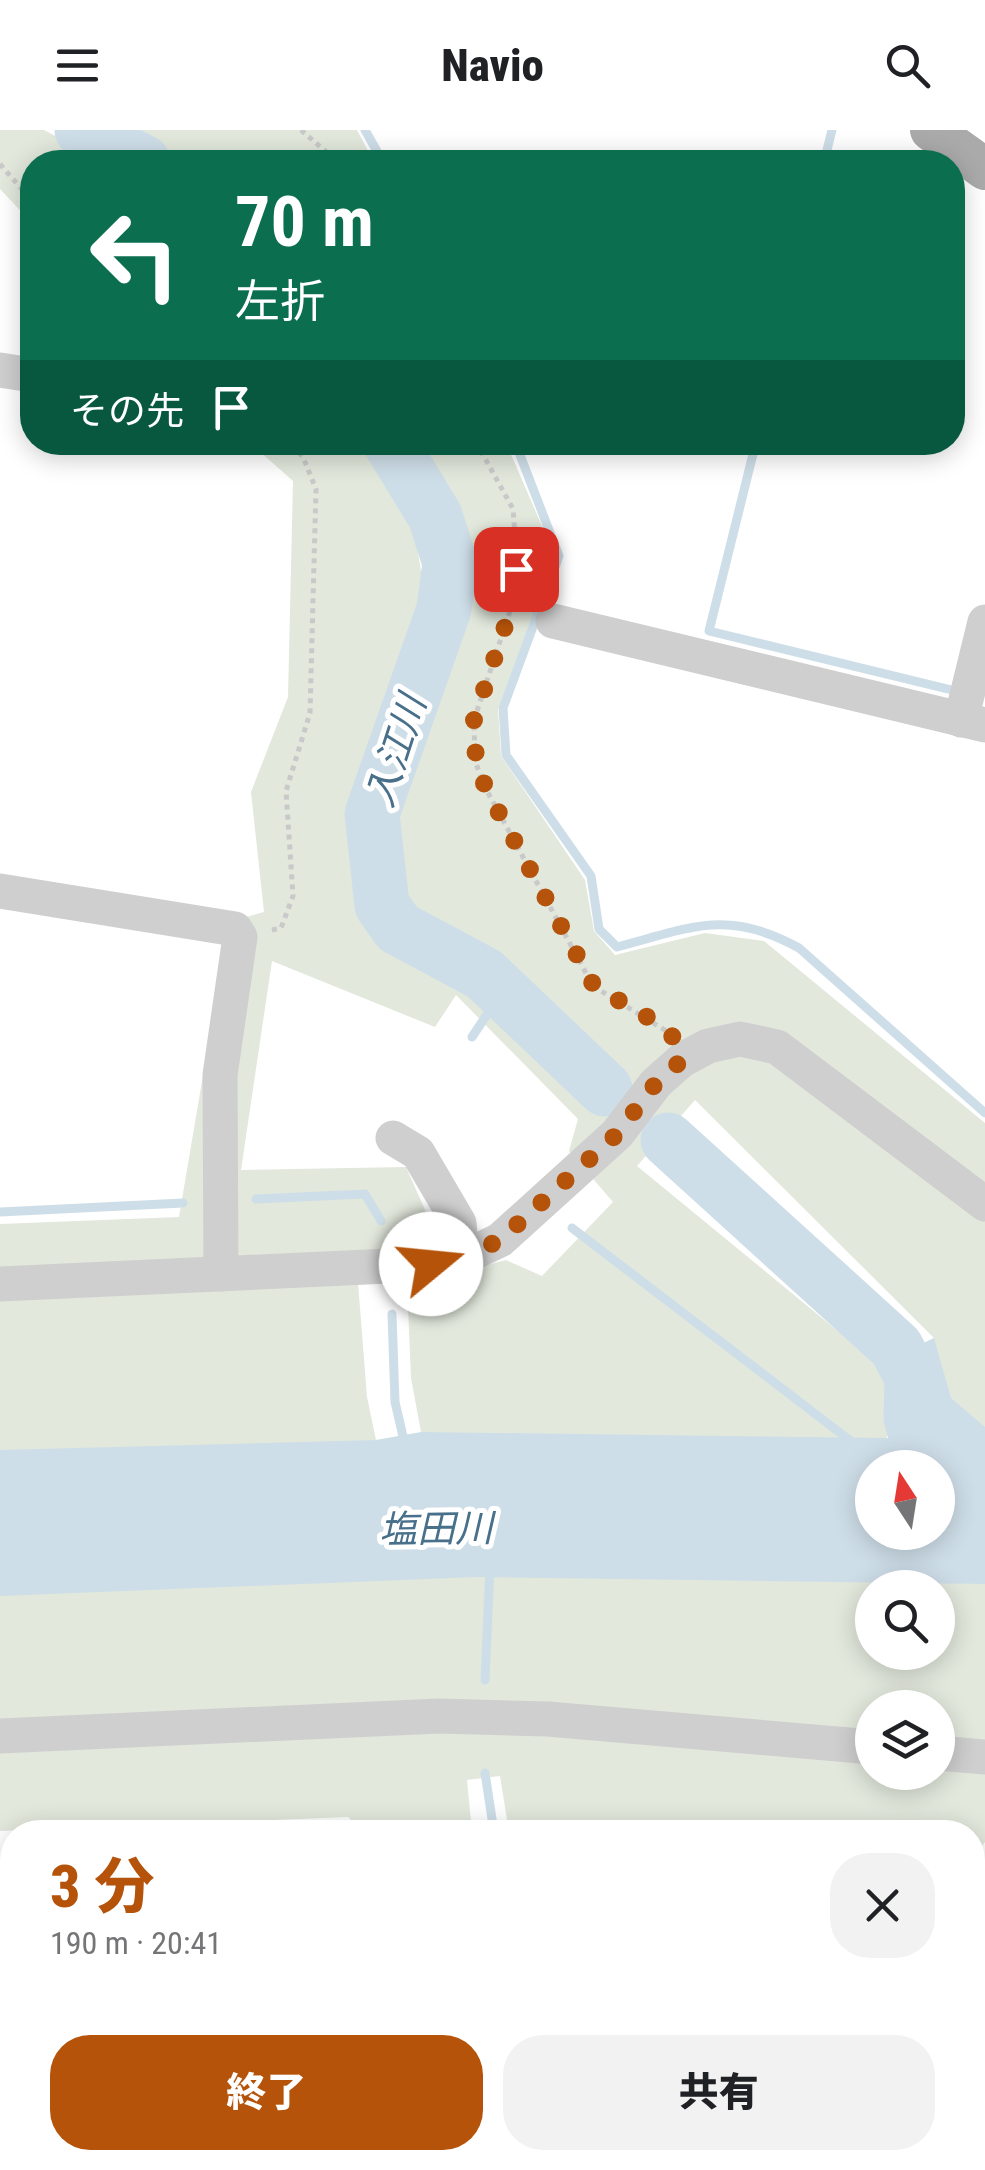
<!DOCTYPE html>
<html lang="ja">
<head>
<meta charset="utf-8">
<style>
	body { margin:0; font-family:"Roboto Condensed","Noto Sans JP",sans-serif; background:#f2f2f2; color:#202124; height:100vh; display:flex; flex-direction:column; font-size:38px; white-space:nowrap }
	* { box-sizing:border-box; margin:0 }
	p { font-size:32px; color:#757577 }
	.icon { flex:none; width:55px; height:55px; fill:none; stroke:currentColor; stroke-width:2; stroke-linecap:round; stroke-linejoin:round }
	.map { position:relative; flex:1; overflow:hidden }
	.drawer { position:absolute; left:0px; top:1690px; width:985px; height:350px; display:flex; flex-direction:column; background:#fff; border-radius:40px 40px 0 0; box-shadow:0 5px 25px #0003 }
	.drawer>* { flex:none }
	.guide { position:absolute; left:20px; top:20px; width:945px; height:305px; border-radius:40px; box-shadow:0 5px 25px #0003; background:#0b6e4f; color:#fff; overflow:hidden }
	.needle { width:65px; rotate:348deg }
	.buttons { position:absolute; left:855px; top:1320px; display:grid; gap:20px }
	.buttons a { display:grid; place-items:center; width:100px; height:100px; border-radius:50%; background:#fff; box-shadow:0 5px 25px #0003; font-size:50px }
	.pin { position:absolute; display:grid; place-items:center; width:85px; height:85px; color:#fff; margin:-42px; border-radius:20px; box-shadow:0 5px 15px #0006 }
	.me { position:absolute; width:110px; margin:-55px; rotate:73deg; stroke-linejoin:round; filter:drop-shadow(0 0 8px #0008) }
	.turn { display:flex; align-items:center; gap:35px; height:210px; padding:0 50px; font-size:45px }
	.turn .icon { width:130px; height:130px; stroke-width:2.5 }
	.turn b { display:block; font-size:70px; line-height:85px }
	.then { display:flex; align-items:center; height:95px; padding:0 50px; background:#0003; gap:20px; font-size:38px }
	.round { display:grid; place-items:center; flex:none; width:105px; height:105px; border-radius:40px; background:#f2f2f2 }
	.overview { display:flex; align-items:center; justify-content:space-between; height:170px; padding:0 50px }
	h1 { font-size:60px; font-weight:800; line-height:75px; color:#b45309 }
	.button { display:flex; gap:20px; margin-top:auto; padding:20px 50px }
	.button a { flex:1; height:115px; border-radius:40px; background:#b45309; color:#fff; font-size:40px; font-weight:800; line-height:115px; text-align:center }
	.button a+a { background:#f2f2f2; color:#202124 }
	header { display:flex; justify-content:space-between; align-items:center; height:130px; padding:0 50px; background:#fff; font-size:45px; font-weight:800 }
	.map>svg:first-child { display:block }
</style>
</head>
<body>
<header><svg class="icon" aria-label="menu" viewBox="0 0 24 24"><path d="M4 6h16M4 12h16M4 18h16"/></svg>Navio<svg class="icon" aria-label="search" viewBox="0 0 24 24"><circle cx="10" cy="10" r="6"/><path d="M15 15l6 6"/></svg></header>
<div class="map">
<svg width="985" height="2040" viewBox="0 0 985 2040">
	<rect width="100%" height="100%" fill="#fff"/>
	<g fill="#e2e8dc" fill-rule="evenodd">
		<path d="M0 0H44L105 32H32V93L0 59Z"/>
		<path d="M110 0H357L374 32H174Z"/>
		<path d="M250 313H369L414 398 424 459 356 699 381 806 475 857 597 970 614 952 513 841 413 787 383 716 464 459 450 393 410 313H506L555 426 498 579 501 626 585 750 594 801 615 825 705 803 764 811 985 993V1342L923 1269 934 1208 695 970 637 1036 878 1234C897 1278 896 1296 872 1338L442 1347 421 1302 411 1248 406 1129 356 1127 367 1267 376 1310 0 1355V1094L179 1087 229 792 264 782 251 662 288 567 293 351ZM272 831 435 897 456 865 578 989 569 1021 613 1072 542 1146 506 1130 436 1148 433 1098 406 1037 241 1040Z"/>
		<path d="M985 1411V1712L979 1720H973L972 1702H765L627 1691 611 1702H509L500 1646 467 1650 472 1702H363L348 1687 0 1701V1417ZM872 1458H938V1522H872ZM872 1578H938V1642H872Z"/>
	</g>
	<path fill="#cedee8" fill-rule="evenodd" d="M934 1208 951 1268 985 1297V1454L478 1447 0 1466V1320L376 1310 421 1302 888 1308 892 1266 878 1234ZM872 1338H938V1402H872Z"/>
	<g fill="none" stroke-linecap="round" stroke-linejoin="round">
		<g stroke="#cedee8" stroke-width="9">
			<path d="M365 0 383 32"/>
			<path d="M824 32 832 0"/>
			<path d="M515 312 559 426 503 578 506 625 591 746 599 799 617 817C690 798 727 778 799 818L985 983"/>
			<path d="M756 312 709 501 960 562"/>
			<path d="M472 907 502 862"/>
			<path d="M256 1069 365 1064 381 1091"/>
			<path d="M0 1082 183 1073"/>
			<path d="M572 1098 856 1315"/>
			<path d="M392 1184 395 1272 405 1315"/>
			<path d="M485 1550 490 1436"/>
			<path d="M485 1643 494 1702"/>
		</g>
		<g stroke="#cedee8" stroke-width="55">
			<path d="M82 0 143 32"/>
			<path d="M390 312 435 386 450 433 444 479 372 684 382 775 398 798 484 844 605 959"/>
			<path d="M668 1010 896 1217 912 1247 911 1288 925 1338"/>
		</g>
		<g stroke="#c9c9c9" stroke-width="5" stroke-dasharray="5 5" stroke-linecap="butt">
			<path d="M301 0 338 32"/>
			<path d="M0 34 32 71"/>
			<path d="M476 312 513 379 516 418 517 460 474 590 475 631 486 659 593 856 668 902"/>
			<path d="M272 800 281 798 293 766 286 661 310 583 316 359 303 327 289 312"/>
		</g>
		<g stroke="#cfcfcf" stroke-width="35">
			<path d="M0 240 32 245"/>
			<path d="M553 491 985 595"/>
			<path d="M961 590 985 492"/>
			<path d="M0 761 235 799 240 807 220 945 221 1144"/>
			<path d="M393 1008 418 1023 459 1093 462 1128"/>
			<path d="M0 1154 431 1134 462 1128 500 1110 617 1004 656 953 682 930 708 916 740 909 777 917 985 1074"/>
			<path d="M0 1606 439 1586 548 1589 872 1617"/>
			<path d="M938 1623 985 1627"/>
		</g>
		<path stroke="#aaa" stroke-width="42" d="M931 0 985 39"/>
	</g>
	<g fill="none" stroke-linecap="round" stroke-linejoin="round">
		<path stroke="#b45309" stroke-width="18" stroke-dasharray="0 32.4" d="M431 1134 462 1128 500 1110 617 1004 656 953 682 930 675 909 661 895 594 856 486 659 476 631 474 590 517 460 516 439"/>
	</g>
	<g text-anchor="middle" stroke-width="10" stroke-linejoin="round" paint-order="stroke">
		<g font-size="38" font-style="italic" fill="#48708b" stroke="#fff">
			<text transform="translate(396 621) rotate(-72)" y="13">入江川</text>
			<text transform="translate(436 1399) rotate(-1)" y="13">塩田川</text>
		</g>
	</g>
</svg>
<div class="buttons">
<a><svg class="needle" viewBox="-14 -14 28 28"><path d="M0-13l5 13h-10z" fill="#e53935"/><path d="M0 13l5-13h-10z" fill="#757577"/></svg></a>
<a><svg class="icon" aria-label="search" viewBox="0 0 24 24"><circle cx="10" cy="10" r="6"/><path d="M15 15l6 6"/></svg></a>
<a><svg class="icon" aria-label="layers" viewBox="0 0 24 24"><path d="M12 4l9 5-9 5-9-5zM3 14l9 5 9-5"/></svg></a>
</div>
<div class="pin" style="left:516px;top:439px;background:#d93025"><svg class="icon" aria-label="arrive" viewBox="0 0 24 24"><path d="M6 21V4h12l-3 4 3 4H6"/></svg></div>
<svg class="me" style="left:431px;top:1134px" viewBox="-20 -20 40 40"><circle r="19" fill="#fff"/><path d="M0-13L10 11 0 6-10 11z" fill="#b45309"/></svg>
<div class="guide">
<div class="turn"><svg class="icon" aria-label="left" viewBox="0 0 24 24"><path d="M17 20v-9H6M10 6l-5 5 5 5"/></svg><div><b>70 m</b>左折</div></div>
<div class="then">その先<svg class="icon" aria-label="arrive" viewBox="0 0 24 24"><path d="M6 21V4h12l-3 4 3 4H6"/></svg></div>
</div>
<section class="drawer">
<div class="overview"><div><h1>3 分</h1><p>190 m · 20:41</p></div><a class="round"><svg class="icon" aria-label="close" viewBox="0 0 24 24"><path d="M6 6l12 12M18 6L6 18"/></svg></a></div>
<div class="button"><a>終了</a><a>共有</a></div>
</section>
</div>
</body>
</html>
